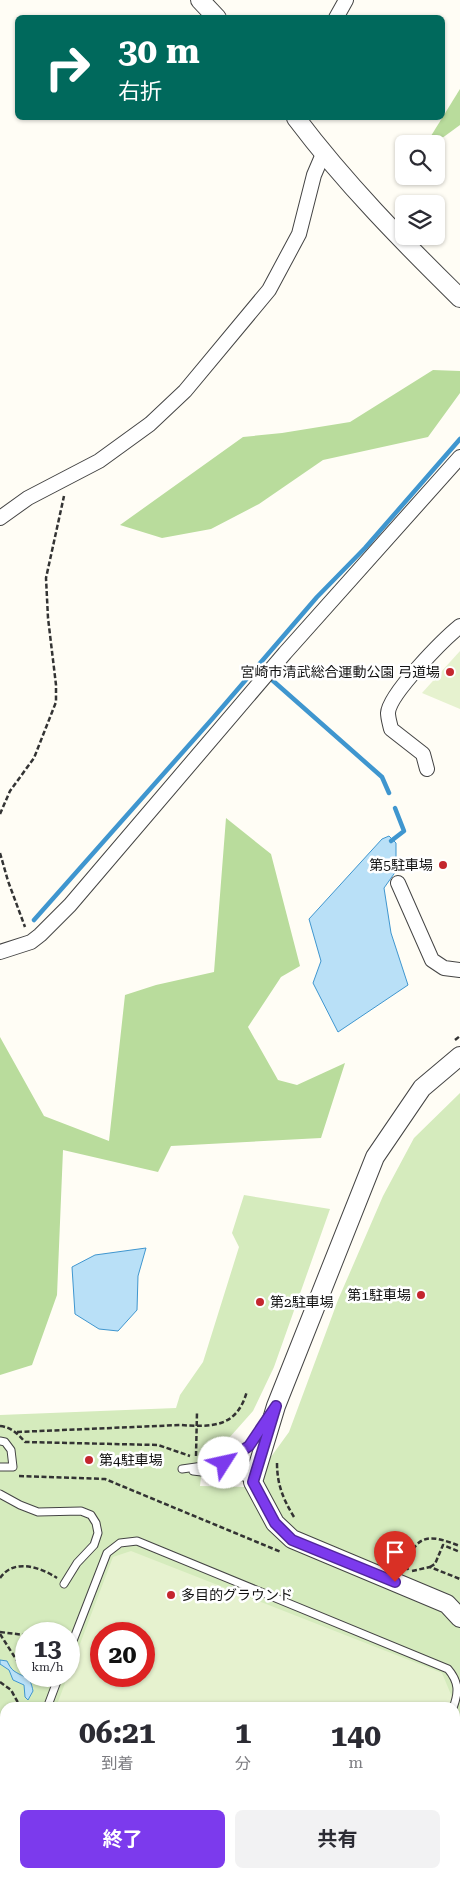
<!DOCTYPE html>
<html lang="ja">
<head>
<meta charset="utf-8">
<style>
	body { margin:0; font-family:"Roboto Serif","Noto Sans JP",serif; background:#f2f2f3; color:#2b2b33; height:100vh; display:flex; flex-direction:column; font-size:19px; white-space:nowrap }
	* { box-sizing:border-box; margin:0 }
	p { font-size:16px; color:#7c7c81 }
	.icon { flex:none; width:28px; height:28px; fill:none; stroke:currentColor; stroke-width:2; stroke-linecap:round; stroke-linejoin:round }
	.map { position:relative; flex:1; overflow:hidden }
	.details { position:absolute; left:0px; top:1702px; width:460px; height:176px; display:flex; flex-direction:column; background:#fff; border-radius:15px 15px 0 0; box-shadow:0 1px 4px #0004 }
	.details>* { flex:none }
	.guide { position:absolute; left:15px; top:15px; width:430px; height:105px; border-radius:8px; box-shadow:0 1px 4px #0004; background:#00695c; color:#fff; overflow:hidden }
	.tools { position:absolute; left:395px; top:135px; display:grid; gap:10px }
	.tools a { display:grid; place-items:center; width:50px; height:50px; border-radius:8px; background:#fff; box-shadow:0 1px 4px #0004; font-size:25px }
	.speed { position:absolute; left:15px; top:1622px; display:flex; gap:10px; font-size:25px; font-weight:700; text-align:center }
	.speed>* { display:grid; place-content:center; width:65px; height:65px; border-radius:50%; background:#fff; box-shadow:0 1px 4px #0004; line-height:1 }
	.speed small { font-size:12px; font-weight:400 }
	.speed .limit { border:8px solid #d22; background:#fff; color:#111 }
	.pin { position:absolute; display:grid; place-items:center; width:42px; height:42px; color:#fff; margin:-51px -21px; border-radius:50% 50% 50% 0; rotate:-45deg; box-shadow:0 0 5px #0007 }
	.pin .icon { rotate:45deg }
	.me { position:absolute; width:55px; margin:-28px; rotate:55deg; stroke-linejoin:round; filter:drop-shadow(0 0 4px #0008) }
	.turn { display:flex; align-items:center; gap:18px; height:105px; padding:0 20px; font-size:22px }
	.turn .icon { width:65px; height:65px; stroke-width:2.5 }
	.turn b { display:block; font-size:35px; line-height:42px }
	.eta { display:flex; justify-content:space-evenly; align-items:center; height:85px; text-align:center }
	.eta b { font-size:30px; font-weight:700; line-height:35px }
	.action { display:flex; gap:10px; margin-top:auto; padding:10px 20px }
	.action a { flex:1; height:58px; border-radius:8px; background:#7c3aed; color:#fff; font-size:20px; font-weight:700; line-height:58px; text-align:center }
	.action a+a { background:#f2f2f3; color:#2b2b33 }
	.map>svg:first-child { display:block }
</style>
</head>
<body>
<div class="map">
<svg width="460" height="1878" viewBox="0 0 460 1878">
	<rect width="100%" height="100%" fill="#fffdf5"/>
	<path fill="#d5ebbd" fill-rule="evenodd" d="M460 1093V1878H0V1415L176 1408 180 1395 203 1362 239 1247 232 1233 244 1195 330 1209 274 1367 253 1411 229 1438 204 1451 200 1486 249 1487 289 1432 338 1300 383 1196 414 1138ZM26 1634H69V1676H26ZM101 1634H144V1676H101ZM5 1708H455V1874H5Z"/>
	<g fill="#b9dc9c">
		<path d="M460 89V125L434 144H426Z"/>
		<path d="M433 370 460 371V393L428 437 323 460 259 504 211 529 162 538 120 525 243 437 282 433 350 422Z"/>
		<path d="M226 818 271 854 300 966 281 977 248 1027 278 1080 297 1085 345 1063 321 1138 171 1146 158 1172 63 1150 57 1295 32 1365 0 1375V1037L44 1116 109 1141 125 995 156 985 214 972Z"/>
	</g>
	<g fill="#e6f2cf" fill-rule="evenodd">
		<path d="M460 651V709L422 693Z"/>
		<path d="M131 1551 442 1673 452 1697 448 1707H56L113 1557ZM101 1634H144V1676H101Z"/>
		<path d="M5 1841V1874H384L382 1878H0V1854Z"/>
	</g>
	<g fill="#b9e0f7" stroke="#3f96cf">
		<path d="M389 836 396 843V871L384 888 391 933 408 985 338 1032 313 983 321 961 309 919 382 839Z"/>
		<path d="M146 1248 138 1276 137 1310 118 1331 99 1329 75 1314 72 1267 95 1255Z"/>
		<path d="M0 1660 7 1661C9 1665 11 1669 14 1671 26 1679 30 1675 33 1691L28 1700 25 1697 24 1685 13 1680 9 1670 0 1664Z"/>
	</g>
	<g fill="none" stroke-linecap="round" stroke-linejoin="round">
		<g stroke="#3f96cf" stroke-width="4.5">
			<path d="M271 679 382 777 389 793"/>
			<path d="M391 841 404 831 395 808"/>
			<path d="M34 920 213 718 317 597 365 548 460 439"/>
		</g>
		<defs>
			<g id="service">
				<path d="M0 1441 5 1442 11 1450 13 1467H0"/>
				<path d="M182 1469 224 1463 249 1446 265 1421"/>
				<path d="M208 1469H257"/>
				<path d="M193 1471 244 1477 253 1482"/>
				<path d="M0 1494 20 1505 38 1512 81 1511 91 1515 96 1523 98 1533 94 1545 77 1563 64 1584"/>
				<path d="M69 1651 107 1553 120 1543 137 1541 448 1669C459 1682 459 1692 453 1708"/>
				<path d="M47 1708 59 1676"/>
				<path d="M0 1828 5 1815"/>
				<path d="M389 1878 390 1874"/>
			</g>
			<g id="minor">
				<path d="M336 18 346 0"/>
				<path d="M0 518 28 498 99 461 150 424 185 391 269 290 299 234 314 175 323 154"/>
				<path d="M427 769 423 754 391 729C390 724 388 718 388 713 389 694 444 639 460 626"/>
				<path d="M398 883 432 960 444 968 460 970"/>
				<path d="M0 952 31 942 40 935 70 905 285 653 460 457"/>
			</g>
			<g id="tertiary">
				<path d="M200 0 217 18"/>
				<path d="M296 118C345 183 402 241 460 298"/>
				<path d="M460 1056 422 1088 375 1157 276 1406 253 1482 275 1523 292 1539 447 1604 460 1618"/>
			</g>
		</defs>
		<use href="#service" stroke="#444" stroke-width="9"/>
		<use href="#minor" stroke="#444" stroke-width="16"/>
		<use href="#tertiary" stroke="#444" stroke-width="20"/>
		<g stroke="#333" stroke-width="2.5" stroke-dasharray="5 2.5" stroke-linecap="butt">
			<path d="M0 814 10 791 34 758 56 702V685L48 618 46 578 64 496"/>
			<path d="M0 853 8 881 25 927"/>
			<path d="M455 1040 460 1036"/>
			<path d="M0 1426C11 1427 18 1434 25 1442L158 1445 190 1456"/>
			<path d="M17 1432 180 1425C212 1427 237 1428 247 1391"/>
			<path d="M196 1456 197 1412"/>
			<path d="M277 1463C277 1484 283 1499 294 1517"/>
			<path d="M19 1476 105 1479 281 1552"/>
			<path d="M430 1567 435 1564 443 1545 460 1552"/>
			<path d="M408 1570 406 1565C417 1532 431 1535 460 1546"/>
			<path d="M412 1571 430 1567 460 1579"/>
			<path d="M0 1578C14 1558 40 1567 57 1578"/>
			<path d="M0 1632 24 1635"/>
			<path d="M0 1634 21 1667 26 1669"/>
			<path d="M0 1682 11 1690 21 1708"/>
			<path d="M455 1757 460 1747"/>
			<path d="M455 1771 460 1772"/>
			<path d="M455 1825 460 1827"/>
		</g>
		<use href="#service" stroke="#fff" stroke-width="7"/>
		<use href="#minor" stroke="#fff" stroke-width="14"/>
		<use href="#tertiary" stroke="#fff" stroke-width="18"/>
	</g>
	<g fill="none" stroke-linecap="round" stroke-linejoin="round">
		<defs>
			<path id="route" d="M224 1463 249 1446 276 1406 253 1482 275 1523 292 1540 395 1582"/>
		</defs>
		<use href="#route" stroke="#51269a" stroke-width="12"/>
		<use href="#route" stroke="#7c3aed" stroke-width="9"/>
	</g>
	<g fill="#c4262e" stroke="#fff" stroke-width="2">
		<circle cx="450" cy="672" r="5"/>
		<circle cx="443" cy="865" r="5"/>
		<circle cx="421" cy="1295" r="5"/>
		<circle cx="260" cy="1302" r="5"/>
		<circle cx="89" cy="1460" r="5"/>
		<circle cx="171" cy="1595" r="5"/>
	</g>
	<g text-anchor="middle" stroke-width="5" stroke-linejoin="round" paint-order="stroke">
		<g font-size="14" fill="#111" stroke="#fff" text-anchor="end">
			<text x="440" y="677">宮崎市清武総合運動公園 弓道場</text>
			<text x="433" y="870">第5駐車場</text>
			<text x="411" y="1300">第1駐車場</text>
			<text x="270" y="1307" text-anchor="start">第2駐車場</text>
			<text x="99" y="1465" text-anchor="start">第4駐車場</text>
			<text x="181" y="1600" text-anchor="start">多目的グラウンド</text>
		</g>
	</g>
</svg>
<div class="tools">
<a><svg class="icon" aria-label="search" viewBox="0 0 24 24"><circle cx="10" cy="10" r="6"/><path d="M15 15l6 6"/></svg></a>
<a><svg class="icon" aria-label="layers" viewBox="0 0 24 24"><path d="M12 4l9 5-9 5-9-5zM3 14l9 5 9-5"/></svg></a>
</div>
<div class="speed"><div>13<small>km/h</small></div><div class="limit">20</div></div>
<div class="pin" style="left:395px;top:1582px;background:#d93025"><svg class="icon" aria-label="arrive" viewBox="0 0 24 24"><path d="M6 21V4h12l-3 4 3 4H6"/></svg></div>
<svg class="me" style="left:224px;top:1463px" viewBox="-20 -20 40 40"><circle r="19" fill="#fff"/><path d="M0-13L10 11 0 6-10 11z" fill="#7c3aed"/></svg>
<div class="guide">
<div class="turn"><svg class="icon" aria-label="right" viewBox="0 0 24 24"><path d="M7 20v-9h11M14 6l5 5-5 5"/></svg><div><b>30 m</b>右折</div></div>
</div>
<section class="details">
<div class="eta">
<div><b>06:21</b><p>到着</p></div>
<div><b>1</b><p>分</p></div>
<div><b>140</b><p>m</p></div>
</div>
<div class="action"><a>終了</a><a>共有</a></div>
</section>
</div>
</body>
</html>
